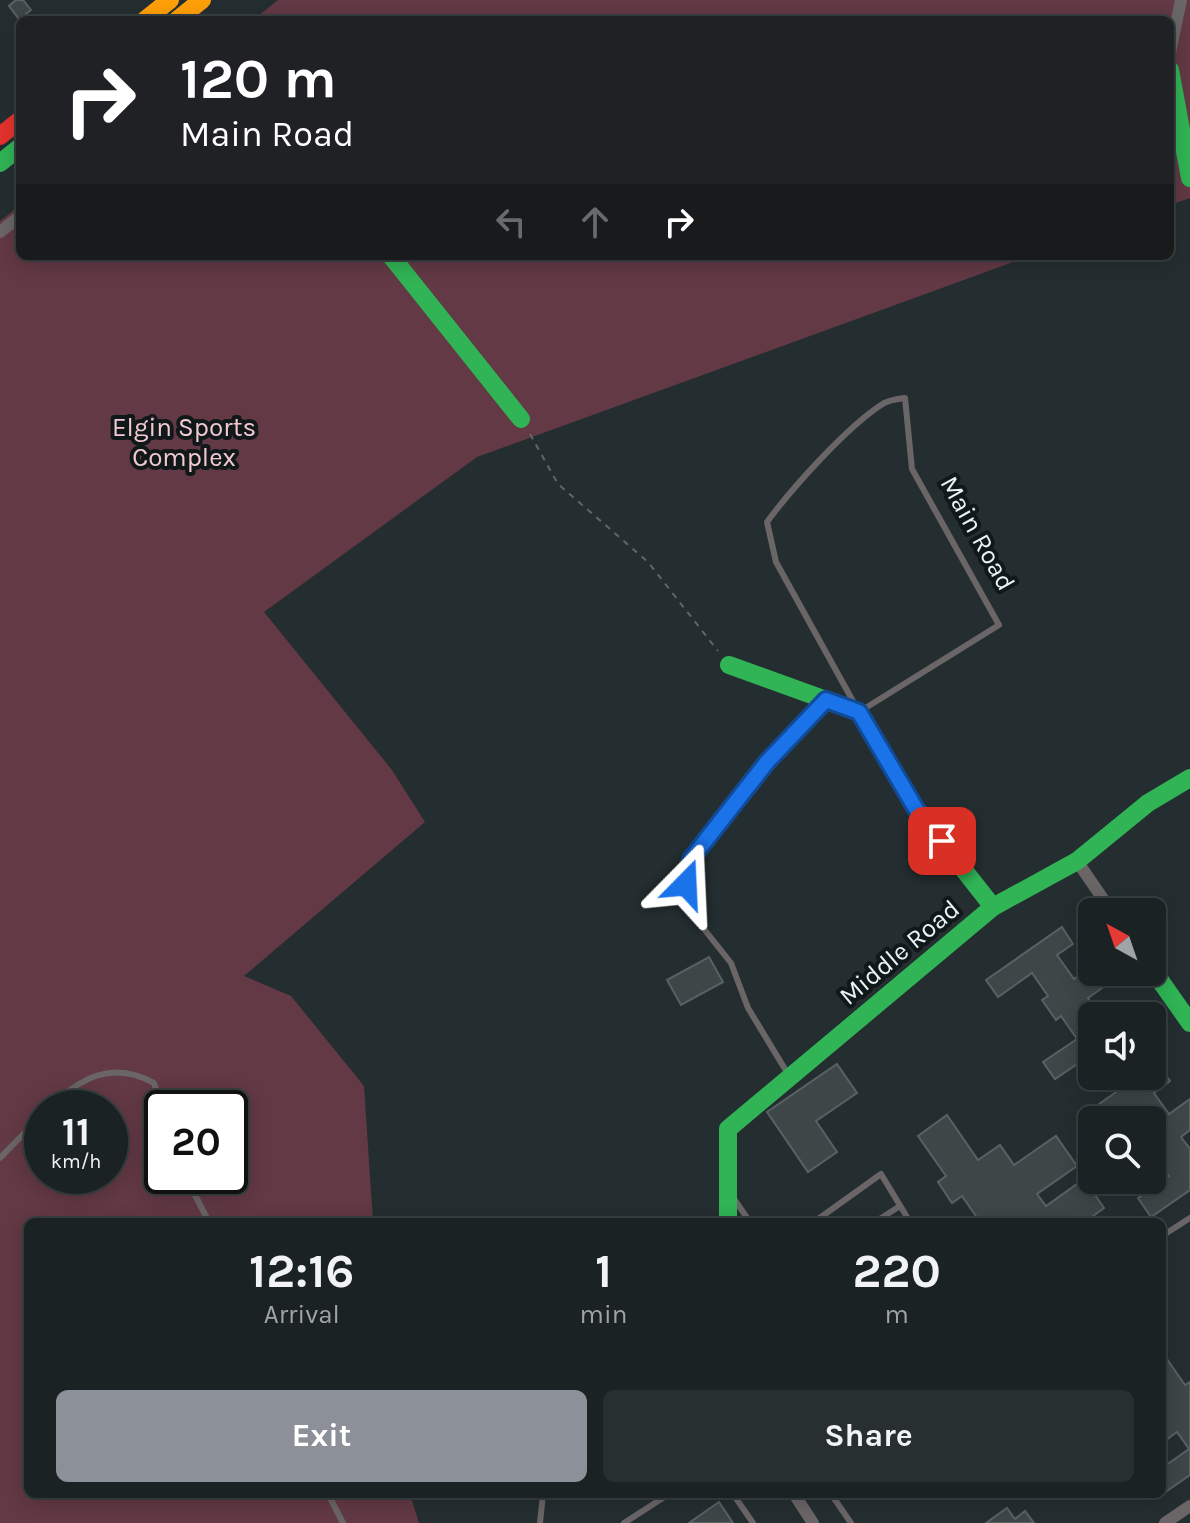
<!DOCTYPE html>
<html lang="en">
<head>
<meta charset="utf-8">
<style>
	body { margin:0; font-family:Karla,sans-serif; background:#282f31; color:#f1f3f6; height:100vh; display:flex; flex-direction:column; font-size:30px; white-space:nowrap }
	* { box-sizing:border-box; margin:0 }
	p { font-size:26px; color:#a0a4a6 }
	.icon { flex:none; width:44px; height:44px; fill:none; stroke:currentColor; stroke-width:2; stroke-linecap:round; stroke-linejoin:round }
	.map { position:relative; flex:1; overflow:hidden }
	.panel { position:absolute; left:24px; top:1218px; width:1142px; height:280px; display:flex; flex-direction:column; background:#1b2224; border-radius:12px; box-shadow:0 4px 20px #0003,0 0 0 2px #393f41 }
	.panel>* { flex:none }
	.hud { position:absolute; left:16px; top:16px; width:1158px; height:244px; border-radius:12px; box-shadow:0 4px 20px #0003,0 0 0 2px #393f41; background:#202124; color:#fff; overflow:hidden }
	.needle { width:52px; rotate:320deg }
	.buttons { position:absolute; left:1078px; top:898px; display:grid; gap:16px }
	.buttons a { display:grid; place-items:center; width:88px; height:88px; border-radius:12px; background:#1b2224; box-shadow:0 4px 20px #0003,0 0 0 2px #393f41; font-size:40px }
	.speed { position:absolute; left:24px; top:1090px; display:flex; gap:16px; font-size:40px; font-weight:700; text-align:center }
	.speed>* { display:grid; place-content:center; width:104px; height:104px; border-radius:50%; background:#1b2224; box-shadow:0 4px 20px #0003,0 0 0 2px #393f41; line-height:1 }
	.speed small { font-size:20px; font-weight:400 }
	.speed .limit { border:4px solid #111; border-radius:12px; background:#fff; color:#111 }
	.pin { position:absolute; display:grid; place-items:center; width:68px; height:68px; color:#fff; margin:-34px; border-radius:16px; box-shadow:0 4px 12px #0006 }
	.me { position:absolute; width:88px; margin:-44px; rotate:21deg; stroke-linejoin:round; filter:drop-shadow(0 0 6px #0008) }
	.turn { display:flex; align-items:center; gap:28px; height:168px; padding:0 32px; font-size:36px }
	.turn .icon { width:104px; height:104px; stroke-width:2.5 }
	.turn b { display:block; font-size:56px; line-height:68px }
	.lanes { display:flex; align-items:center; height:76px; padding:0 32px; background:#0003; justify-content:center; gap:40px; direction:ltr }
	.lanes .off { opacity:.35 }
	.eta { display:flex; justify-content:space-evenly; align-items:center; height:136px; text-align:center }
	.eta b { font-size:48px; font-weight:700; line-height:56px }
	.primary-button { display:flex; gap:16px; margin-top:auto; padding:16px 32px }
	.primary-button a { flex:1; height:92px; border-radius:12px; background:#8c9099; color:#fff; font-size:32px; font-weight:700; line-height:92px; text-align:center }
	.primary-button a+a { background:#282f31; color:#f1f3f6 }
	.map>svg:first-child { display:block }
</style>
</head>
<body>
<div class="map">
<svg width="1190" height="1523" viewBox="0 0 1190 1523">
	<rect width="100%" height="100%" fill="#242e30"/>
	<g fill="#623944" fill-rule="evenodd">
		<path d="M278 0H1190V198L1170 205V20H253Z"/>
		<path d="M20 205V256H1030L477 457 264 612 392 770 425 822 244 976 291 996 364 1086 373 1222H28V1494H410L419 1523H0V221ZM42 1108H110V1176H42ZM162 1108H230V1176H162Z"/>
	</g>
	<g fill="#3e4648" stroke="#586163" stroke-width="2">
		<path d="M16 0H23L31 10 19 19 9 6Z"/>
		<path d="M1062 927 1073 944 1057 955 1074 979 1092 966V972H1112L1116 978 1088 998 1100 1016H1092V1054L1055 1079 1043 1062 1077 1039 1061 1016 1056 1020 1042 1000 1048 996 1032 973 998 997 986 980Z"/>
		<path d="M709 957 723 982 681 1005 667 980Z"/>
		<path d="M1157 1063 1170 1081 1154 1093 1169 1114 1190 1099V1130L1181 1137 1190 1149V1190L1151 1217 1138 1198 1169 1176 1152 1155V1120H1132L1126 1112 1114 1120H1092V1131L1082 1116 1139 1076H1152V1067Z"/>
		<path d="M837 1064 857 1093 816 1121 837 1152 808 1172 767 1112Z"/>
		<path d="M947 1115 978 1160 1000 1145 1014 1165 1056 1136 1077 1166 1037 1194 1046 1206 1084 1179 1104 1208 1085 1222H980L962 1196 952 1203 938 1182 946 1176 918 1136Z"/>
		<path d="M1167 1359 1185 1385 1190 1382V1475L1164 1493 1162 1468 1189 1449 1177 1432 1162 1443V1362Z"/>
		<path d="M719 1502 733 1523H689Z"/>
		<path d="M1007 1508 1015 1519 1025 1511 1034 1523H986Z"/>
	</g>
	<g fill="none" stroke-linecap="round" stroke-linejoin="round">
		<path stroke="#636465" stroke-width="2" stroke-dasharray="6 6" stroke-linecap="butt" d="M530 434 558 484 648 562 718 651"/>
		<g stroke="#6a6567" stroke-width="6">
			<path d="M905 398 912 469 999 625 859 712 776 562 767 522C792 488 846 428 881 405 888 400 897 399 905 398Z"/>
			<path d="M788 1074 748 1008 731 963 692 914 686 884 691 859 767 762 823 702"/>
			<path d="M49 1108C81 1077 113 1060 154 1083L162 1108"/>
			<path d="M0 1158 42 1115"/>
			<path d="M185 1176 209 1222"/>
			<path d="M732 1196 750 1222"/>
			<path d="M814 1222 881 1174 910 1222"/>
			<path d="M875 1222 900 1206"/>
			<path d="M1162 1236 1190 1218"/>
			<path d="M328 1494 343 1523"/>
			<path d="M733 1494 753 1523"/>
			<path d="M831 1494 851 1523"/>
			<path d="M540 1523 543 1494"/>
			<path d="M624 1523 669 1494"/>
		</g>
		<g stroke="#6a6567" stroke-width="12">
			<path d="M1170 53 1181 0"/>
			<path d="M0 232 20 216"/>
			<path d="M1077 861 1112 912"/>
			<path d="M794 1494 813 1523"/>
			<path d="M1165 1523 1190 1506"/>
		</g>
		<g stroke="#30b455" stroke-width="18">
			<path d="M1170 70 1190 178"/>
			<path d="M0 163 20 147"/>
			<path d="M391 256 521 419"/>
			<path d="M729 665 859 712 916 809 993 907"/>
			<path d="M1152 969 1190 1023"/>
			<path d="M728 1222V1129L993 907 1077 861 1148 803 1190 778"/>
		</g>
		<g stroke="#ff9f0a" stroke-width="18">
			<path d="M145 20 170 0"/>
			<path d="M177 20 202 0"/>
		</g>
		<path stroke="#e5322d" stroke-width="18" d="M0 136 20 120"/>
	</g>
	<g fill="none" stroke-linecap="round" stroke-linejoin="round">
		<defs>
			<path id="route" d="M686 884 691 859 767 762 826 700 859 712 916 809 942 841"/>
		</defs>
		<use href="#route" stroke="#114b97" stroke-width="20"/>
		<use href="#route" stroke="#1a73e8" stroke-width="14"/>
	</g>
	<g text-anchor="middle" stroke-width="8" stroke-linejoin="round" paint-order="stroke">
		<g font-size="26" fill="#f2c9d1" stroke="#10181a">
			<text x="184" y="436">Elgin Sports<tspan x="184" dy="30">Complex</tspan></text>
		</g>
		<g font-size="26" fill="#e8f4f6" stroke="#10181a">
			<text transform="translate(978 533) rotate(61)" y="9">Main Road</text>
			<text transform="translate(899 952) rotate(-40)" y="9">Middle Road</text>
		</g>
	</g>
</svg>
<div class="buttons">
<a><svg class="needle" viewBox="-14 -14 28 28"><path d="M0-13l5 13h-10z" fill="#e53935"/><path d="M0 13l5-13h-10z" fill="#a0a4a6"/></svg></a>
<a><svg class="icon" aria-label="sound" viewBox="0 0 24 24"><path d="M4 9h4l5-4v14l-5-4H4zM17 9q2 3 0 6"/></svg></a>
<a><svg class="icon" aria-label="search" viewBox="0 0 24 24"><circle cx="10" cy="10" r="6"/><path d="M15 15l6 6"/></svg></a>
</div>
<div class="speed"><div>11<small>km/h</small></div><div class="limit">20</div></div>
<div class="pin" style="left:942px;top:841px;background:#d93025"><svg class="icon" aria-label="arrive" viewBox="0 0 24 24"><path d="M6 21V4h12l-3 4 3 4H6"/></svg></div>
<svg class="me" style="left:686px;top:884px" viewBox="-20 -20 40 40"><path d="M0-17L14 15 0 8-14 15z" fill="#1a73e8" stroke="#fff" stroke-width="4"/></svg>
<div class="hud">
<div class="turn"><svg class="icon" aria-label="right" viewBox="0 0 24 24"><path d="M7 20v-9h11M14 6l5 5-5 5"/></svg><div><b>120 m</b>Main Road</div></div>
<div class="lanes"><svg class="icon off" aria-label="left" viewBox="0 0 24 24"><path d="M17 20v-9H6M10 6l-5 5 5 5"/></svg><svg class="icon off" aria-label="ahead" viewBox="0 0 24 24"><path d="M12 20V5M6 11l6-6 6 6"/></svg><svg class="icon" aria-label="right" viewBox="0 0 24 24"><path d="M7 20v-9h11M14 6l5 5-5 5"/></svg></div>
</div>
<section class="panel">
<div class="eta">
<div><b>12:16</b><p>Arrival</p></div>
<div><b>1</b><p>min</p></div>
<div><b>220</b><p>m</p></div>
</div>
<div class="primary-button"><a>Exit</a><a>Share</a></div>
</section>
</div>
</body>
</html>
